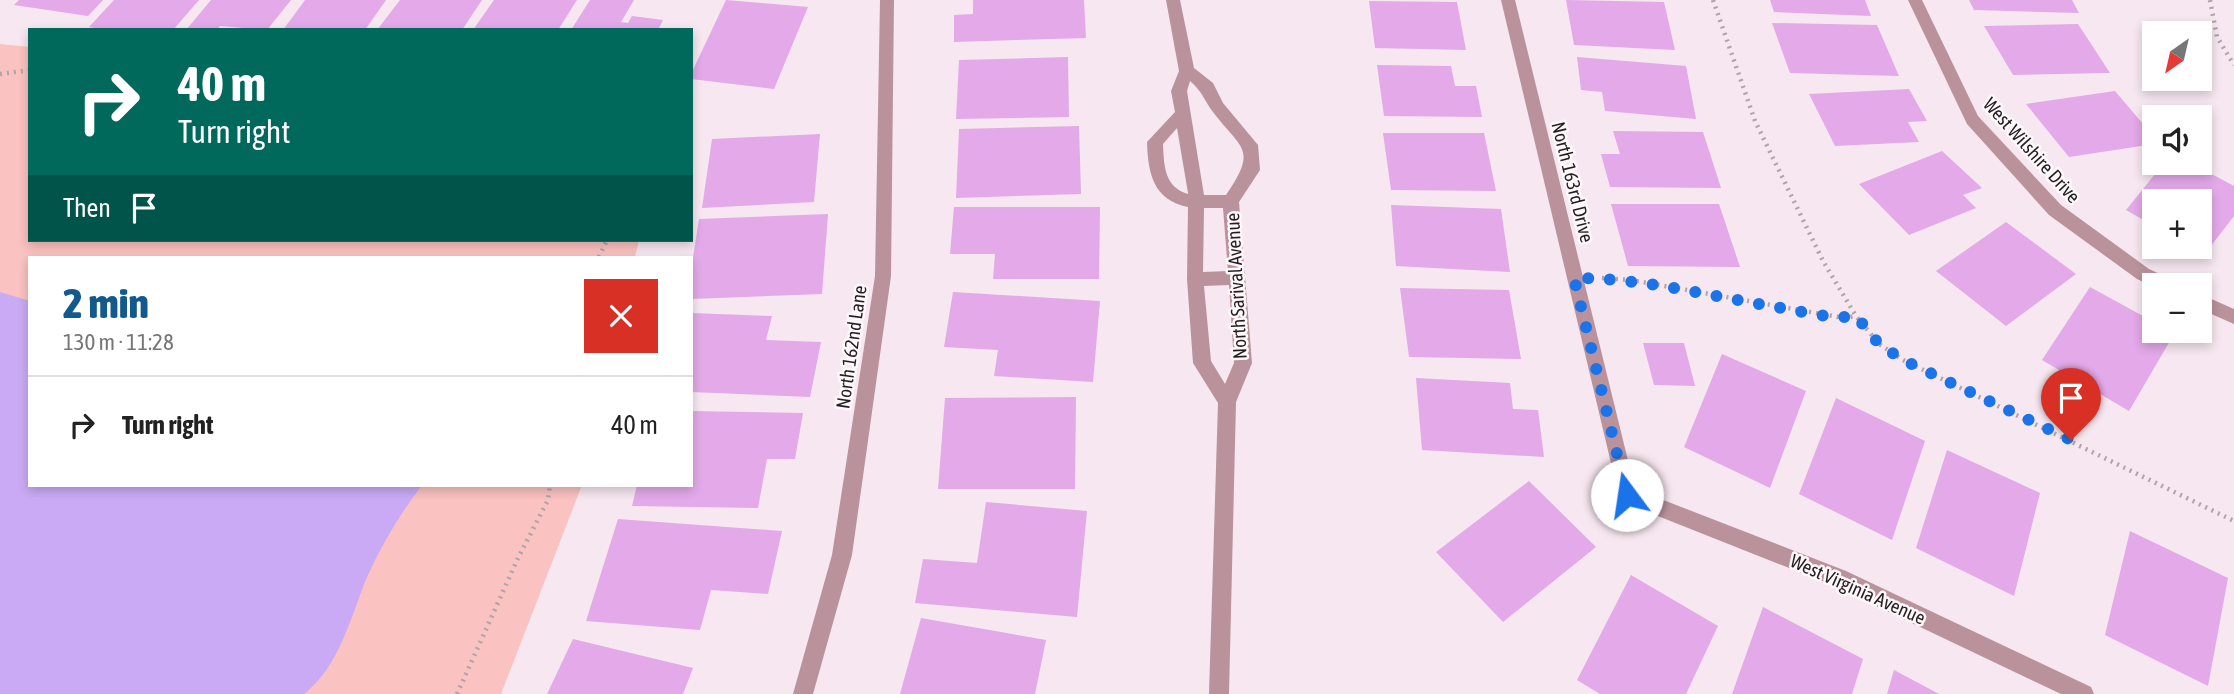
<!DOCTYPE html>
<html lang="en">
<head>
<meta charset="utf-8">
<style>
	body { margin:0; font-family:"Asap Condensed",sans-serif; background:#f6f6f6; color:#222; height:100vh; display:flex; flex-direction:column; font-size:26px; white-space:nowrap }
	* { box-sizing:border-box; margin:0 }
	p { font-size:23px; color:#767676 }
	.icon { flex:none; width:38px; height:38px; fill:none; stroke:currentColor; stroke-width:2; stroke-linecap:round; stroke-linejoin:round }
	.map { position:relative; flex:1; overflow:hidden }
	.sheet { position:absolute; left:28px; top:256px; width:665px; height:231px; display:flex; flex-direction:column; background:#fff; border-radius:0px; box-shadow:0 4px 10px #0003 }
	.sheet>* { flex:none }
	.guide { position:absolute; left:28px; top:28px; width:665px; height:214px; border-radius:0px; box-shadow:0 4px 10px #0003; background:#00695c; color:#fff; overflow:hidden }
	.needle { width:46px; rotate:214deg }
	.controls { position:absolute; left:2142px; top:21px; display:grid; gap:14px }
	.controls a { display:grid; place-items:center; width:70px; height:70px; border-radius:0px; background:#fff; box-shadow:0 4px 10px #0003; font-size:35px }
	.pin { position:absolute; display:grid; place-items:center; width:60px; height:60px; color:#fff; margin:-72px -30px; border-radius:50% 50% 50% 0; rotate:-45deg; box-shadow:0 0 7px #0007 }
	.pin .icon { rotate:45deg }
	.me { position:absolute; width:77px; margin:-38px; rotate:346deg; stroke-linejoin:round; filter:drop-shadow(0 0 5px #0008) }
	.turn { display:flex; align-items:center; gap:24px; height:147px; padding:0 35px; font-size:32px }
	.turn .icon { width:91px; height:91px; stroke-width:2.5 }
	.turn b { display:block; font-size:49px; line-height:60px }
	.then { display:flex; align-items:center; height:66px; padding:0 35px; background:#0003; gap:14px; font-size:26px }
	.round { display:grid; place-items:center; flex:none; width:74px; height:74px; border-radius:0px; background:#f6f6f6 }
	.overview { display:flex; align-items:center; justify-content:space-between; height:119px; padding:0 35px }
	h1 { font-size:42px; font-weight:800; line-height:52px; color:#13598e }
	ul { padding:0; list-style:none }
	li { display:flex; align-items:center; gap:21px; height:98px; padding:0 35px; border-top:2px solid #e0e0e0 }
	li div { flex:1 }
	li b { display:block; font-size:26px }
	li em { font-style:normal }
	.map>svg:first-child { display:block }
</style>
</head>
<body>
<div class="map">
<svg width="2234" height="694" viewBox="0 0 2234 694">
	<rect width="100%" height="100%" fill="#f7e7f0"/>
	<path fill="#fac2c0" d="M0 44 30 47V240H639L635 257H30V485H582L501 694H0Z"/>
	<path fill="#caaaf4" d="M0 292 30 301V485H422C400 514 382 544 367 577 350 618 340 666 304 694H0Z"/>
	<g fill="#e3a9e9">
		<path d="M19 0H103L88 16 14 5Z"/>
		<path d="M114 0H199L173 30H105L89 27Z"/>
		<path d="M211 0H291L267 30 220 26 217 30H186Z"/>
		<path d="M305 0H386L365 30H283Z"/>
		<path d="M400 0H482L462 30H377Z"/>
		<path d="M494 0H577L558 30H473Z"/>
		<path d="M590 0H634L621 22 628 23 632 16 663 20 658 30H571Z"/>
		<path d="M726 0 808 7 774 89 691 79V74Z"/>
		<path d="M973 0H1084L1086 38 954 42V15L973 14Z"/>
		<path d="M1566 0 1664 2 1675 50 1574 45Z"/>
		<path d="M1770 0H1865L1871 16 1774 12Z"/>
		<path d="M1969 0H2072L2079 13 1974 10Z"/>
		<path d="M1369 1 1457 2 1466 50 1375 48Z"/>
		<path d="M1772 23 1877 25 1899 76 1790 73Z"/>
		<path d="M2078 24 2110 73 2013 75 1984 26Z"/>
		<path d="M1068 57 1069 117 956 119 959 60Z"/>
		<path d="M1577 57 1686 66 1696 119 1605 111 1602 92 1581 90Z"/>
		<path d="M1377 65 1451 66 1455 86H1476L1482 117 1384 116Z"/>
		<path d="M1909 89 1927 121 1908 122 1919 142 1835 146 1809 94Z"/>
		<path d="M2115 91 2154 137V144L2069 157 2026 104Z"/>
		<path d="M1079 126 1081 194 956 198 959 129Z"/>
		<path d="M1613 131 1703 132 1721 188 1610 187 1601 154H1620Z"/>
		<path d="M1383 133H1484L1496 191 1391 190Z"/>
		<path d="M820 134 814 202 702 208 712 139Z"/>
		<path d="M1942 151 1982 188 1963 195 1976 208 1909 235 1859 184Z"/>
		<path d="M2164 163H2191L2234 186V216L2204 255 2190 247H2200V201H2154V226L2126 210Z"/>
		<path d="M1611 204H1719L1740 267 1628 266Z"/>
		<path d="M1391 205 1501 209 1510 272 1396 266Z"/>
		<path d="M954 207H1100L1099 279H993L995 254H950Z"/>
		<path d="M828 214 822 294 691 299V270L699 219Z"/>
		<path d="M2006 222 2076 274 2006 326 1936 271Z"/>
		<path d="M2090 287 2154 322V331L2174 334 2129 411 2042 360Z"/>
		<path d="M1400 288 1509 290 1521 359 1409 357Z"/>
		<path d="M953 292 1100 301 1093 382 994 376 998 350 944 347Z"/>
		<path d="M691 313 772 316 766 340 821 342 810 397 691 392Z"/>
		<path d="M1643 343H1684L1695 386 1654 385Z"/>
		<path d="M1722 354 1806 391 1770 488 1684 447Z"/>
		<path d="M1416 378 1510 383 1513 409 1538 410 1544 457 1422 450Z"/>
		<path d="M1076 397 1075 489H938L945 398Z"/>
		<path d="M1836 398 1925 441 1892 540 1799 494Z"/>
		<path d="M691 411 803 413 795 459H767L758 508 632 506 637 485H691Z"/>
		<path d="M1947 450 2040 493 2014 596 1916 548Z"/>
		<path d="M1529 481 1596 547 1503 622 1436 552Z"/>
		<path d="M986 502 1087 511 1077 617 915 603 923 559 977 563Z"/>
		<path d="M618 519 782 531 768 594 711 590 700 630 586 621Z"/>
		<path d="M2130 531 2228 578 2208 686 2105 635Z"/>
		<path d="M1631 575 1718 626 1686 694H1600L1577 680Z"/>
		<path d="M1763 607 1863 659 1852 694H1732Z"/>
		<path d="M921 618 1046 640 1035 694H900Z"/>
		<path d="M573 639 693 668 683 694H547Z"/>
		<path d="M1894 670 1939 694H1887Z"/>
	</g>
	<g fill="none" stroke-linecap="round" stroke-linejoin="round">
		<g stroke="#b0a3aa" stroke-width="4.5" stroke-dasharray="2 5" stroke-linecap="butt">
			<path d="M1713 0 1755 121 1823 261 1856 316 1879 344 1903 360 2234 521"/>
			<path d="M2210 0 2217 37 2234 65"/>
			<path d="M0 74 30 70"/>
			<path d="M599 257 607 240"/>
			<path d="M1602 278 1631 280 1844 318 1856 316"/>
			<path d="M457 694 518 558 548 500 550 485"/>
		</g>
		<g fill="#b9929c" fill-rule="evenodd">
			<path d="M880 0H894L891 276 852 555 813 694H793L832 555 875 276Z"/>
			<path d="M1166 0H1180L1194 68 1213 83 1223 103 1258 145 1260 170 1239 202 1252 363 1236 402 1229 694H1209L1218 403 1193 363 1187 279 1188 207C1153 200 1148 173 1147 142L1175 112 1171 91 1179 71ZM1190 81C1202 91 1204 100 1213 112 1242 150 1258 148 1226 195H1204L1187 91ZM1177 128 1188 193V194C1164 187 1164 165 1163 144ZM1204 208H1223L1228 271 1203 272ZM1229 285 1234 363 1225 384 1211 361 1204 286Z"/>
			<path d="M1501 0H1515L1635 489 1846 571 2091 687 2094 694H2061L1832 585 1620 501Z"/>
			<path d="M1908 0H1922L1978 116 2061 205 2149 269 2173 280 2175 285 2154 287 2137 279 2049 215 1967 124Z"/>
			<path d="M2200 294 2234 309V324L2200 309Z"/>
		</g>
	</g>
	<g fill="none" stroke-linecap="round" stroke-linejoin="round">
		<path stroke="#1a73e8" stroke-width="12" stroke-dasharray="0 21.6" d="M1627 495 1574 278C1643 278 1709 296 1776 307 1802 311 1830 320 1856 316L1879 344 1903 360 2071 440"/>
	</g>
	<g text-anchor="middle" stroke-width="5" stroke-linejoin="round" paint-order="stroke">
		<g font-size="19" fill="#241e21" stroke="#fef8fb">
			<text transform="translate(2032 150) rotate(48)" y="7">West Wilshire Drive</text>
			<text transform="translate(1573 182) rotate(76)" y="7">North 163rd Drive</text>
			<text transform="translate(1236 286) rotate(-93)" y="7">North Sarival Avenue</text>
			<text transform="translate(851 347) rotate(-82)" y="7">North 162nd Lane</text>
			<text transform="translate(1858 589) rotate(24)" y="7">West Virginia Avenue</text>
		</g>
	</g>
</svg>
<div class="controls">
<a><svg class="needle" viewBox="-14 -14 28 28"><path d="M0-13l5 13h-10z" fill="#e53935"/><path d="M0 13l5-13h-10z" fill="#767676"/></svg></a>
<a><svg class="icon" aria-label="sound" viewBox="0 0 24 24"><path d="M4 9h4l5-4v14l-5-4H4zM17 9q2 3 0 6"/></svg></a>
<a>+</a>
<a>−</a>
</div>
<div class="pin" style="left:2071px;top:440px;background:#d93025"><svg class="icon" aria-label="arrive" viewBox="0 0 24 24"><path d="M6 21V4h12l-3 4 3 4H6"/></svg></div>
<svg class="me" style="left:1627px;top:495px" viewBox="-20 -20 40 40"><circle r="19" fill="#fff"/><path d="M0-13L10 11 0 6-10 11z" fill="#1a73e8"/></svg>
<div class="guide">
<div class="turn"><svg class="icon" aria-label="right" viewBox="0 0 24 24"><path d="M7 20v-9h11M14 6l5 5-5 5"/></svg><div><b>40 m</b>Turn right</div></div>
<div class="then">Then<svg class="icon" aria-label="arrive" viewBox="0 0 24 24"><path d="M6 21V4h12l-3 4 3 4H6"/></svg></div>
</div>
<section class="sheet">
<div class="overview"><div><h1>2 min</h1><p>130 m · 11:28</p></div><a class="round" style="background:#d93025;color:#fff"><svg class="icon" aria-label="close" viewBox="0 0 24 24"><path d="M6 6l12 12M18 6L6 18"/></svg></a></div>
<ul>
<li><svg class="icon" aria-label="right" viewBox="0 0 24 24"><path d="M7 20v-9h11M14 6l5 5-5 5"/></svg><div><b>Turn right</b></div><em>40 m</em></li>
</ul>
</section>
</div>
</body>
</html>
